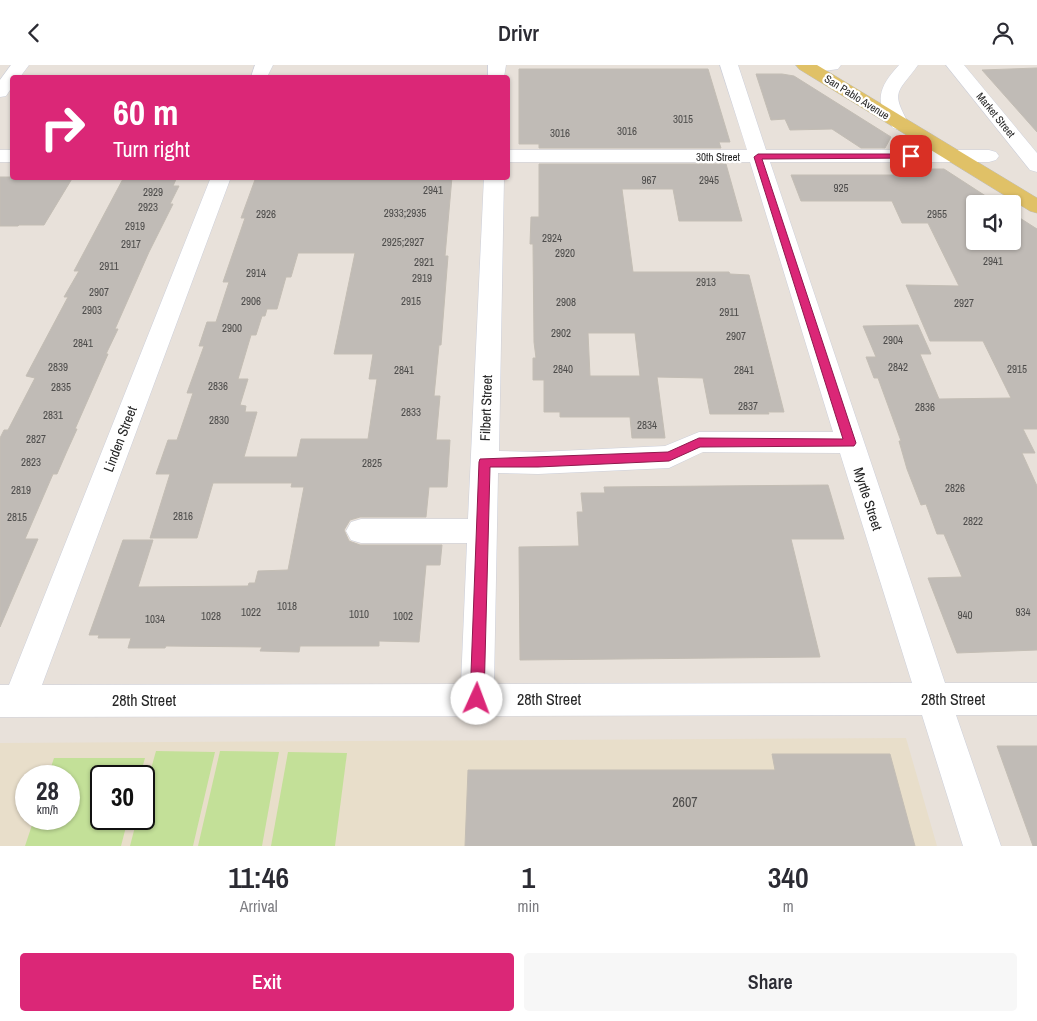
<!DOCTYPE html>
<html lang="en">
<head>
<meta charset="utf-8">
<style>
	body { margin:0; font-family:"Archivo Narrow",sans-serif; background:#f7f7f7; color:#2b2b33; height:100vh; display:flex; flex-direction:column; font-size:19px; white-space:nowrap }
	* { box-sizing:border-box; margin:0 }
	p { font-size:16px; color:#7c7c81 }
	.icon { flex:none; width:28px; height:28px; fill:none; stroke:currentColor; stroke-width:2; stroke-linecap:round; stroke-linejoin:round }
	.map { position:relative; height:781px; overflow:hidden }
	.sheet { display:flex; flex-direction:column; background:#fff; flex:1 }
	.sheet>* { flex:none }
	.hud { position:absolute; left:10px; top:10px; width:500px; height:105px; border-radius:5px; box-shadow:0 1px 4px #0004; background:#db2777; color:#fff; overflow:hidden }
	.buttons { position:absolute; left:966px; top:130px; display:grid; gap:10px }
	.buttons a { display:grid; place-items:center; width:55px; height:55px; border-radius:5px; background:#fff; box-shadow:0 1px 4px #0004; font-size:25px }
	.speed { position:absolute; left:15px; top:700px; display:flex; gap:10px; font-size:25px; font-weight:700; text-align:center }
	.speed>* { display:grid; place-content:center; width:65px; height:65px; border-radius:50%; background:#fff; box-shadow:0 1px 4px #0004; line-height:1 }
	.speed small { font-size:12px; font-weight:400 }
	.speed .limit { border:2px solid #111; border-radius:8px; background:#fff; color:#111 }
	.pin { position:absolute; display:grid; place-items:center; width:42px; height:42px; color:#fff; margin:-21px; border-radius:10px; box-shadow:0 2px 8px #0006 }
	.me { position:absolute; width:55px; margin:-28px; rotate:2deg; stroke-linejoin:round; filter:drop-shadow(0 0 4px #0008) }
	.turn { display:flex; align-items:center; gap:18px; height:105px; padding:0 20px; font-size:22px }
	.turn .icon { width:65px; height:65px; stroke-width:2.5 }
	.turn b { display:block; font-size:35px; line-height:42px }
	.eta { display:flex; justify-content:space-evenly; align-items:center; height:85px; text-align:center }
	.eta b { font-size:30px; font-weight:600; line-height:35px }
	.button { display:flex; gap:10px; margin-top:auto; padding:10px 20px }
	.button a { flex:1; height:58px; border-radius:5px; background:#db2777; color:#fff; font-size:20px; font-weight:600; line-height:58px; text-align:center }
	.button a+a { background:#f7f7f7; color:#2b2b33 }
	header { display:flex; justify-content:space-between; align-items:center; height:65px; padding:0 20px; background:#fff; font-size:22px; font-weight:600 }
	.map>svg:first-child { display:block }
</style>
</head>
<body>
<header><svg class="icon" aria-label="back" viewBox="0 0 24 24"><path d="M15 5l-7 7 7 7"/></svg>Drivr<svg class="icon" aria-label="person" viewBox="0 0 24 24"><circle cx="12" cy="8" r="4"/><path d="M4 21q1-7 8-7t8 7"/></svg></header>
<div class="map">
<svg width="1037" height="781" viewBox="0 0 1037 781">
	<rect width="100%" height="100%" fill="#e8e1da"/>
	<path fill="#e8deca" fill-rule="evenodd" d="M906 673 937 781H0V678ZM26 711H69V754H26ZM101 711H144V754H101Z"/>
	<g fill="#c3e098">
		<path d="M156 686 215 687 193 781H130L137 754H144V729Z"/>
		<path d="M220 686 279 687 262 781H198Z"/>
		<path d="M288 687 347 688 335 781H271Z"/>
		<path d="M54 693H145L140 711H101V754H128L121 781H25L34 754H69V711H48Z"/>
	</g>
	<g fill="#c0bbb6" stroke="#c3bdb4" fill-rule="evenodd">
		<path d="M1037 3V67L982 5Z"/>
		<path d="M519 4H708L730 77H719L721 83H539V79H519Z"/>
		<path d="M756 9H782L794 11 891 72 885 83H861L832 64 790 65 785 54 771 55Z"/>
		<path d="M539 99H726L742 156H679L673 124H622L633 207H729L730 209 749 210 784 347H768L769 349H710L703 313 657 312 665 373H632L630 352H560V347H544V315H533V293H536L534 277 533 179H530L531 152H539ZM588 268H635L640 311H590Z"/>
		<path d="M893 104H944L998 139H975V176H1012V148L1037 164V364H1023L1035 388H1022L1037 421V585L957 588 928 513 962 512 944 469H937L926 439 921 440 907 404 899 376H901L878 313H874L866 292H876L863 261 918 260 931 289H920L939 334 1011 333 983 276H930L906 220 959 221 928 158H902L892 136H801L791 110H900Z"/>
		<path d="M0 112H73L44 160H19L18 161H0Z"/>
		<path d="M124 112H177L173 121H179L170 139H173L149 187 115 264H118L106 289H108L75 364H77L67 386 57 409H53L25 474H38L0 562V373L4 365H8L35 313 26 311 68 232H64L79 206H74Z"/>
		<path d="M256 112H452L445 191H448L441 280H439L434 331H440L436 375H450L447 422H429L426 452H360L350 455 344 465 349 476 360 480H442L440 500H426L419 577 379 576V581H300L299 587 260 586 262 582 166 581 165 583H128L131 573H98L99 570H89L123 475H153L138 522 248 521 249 518H255L258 506 288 505 304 422H291L292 418H213L197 473H150L170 409H156L168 375H177L193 328H187L204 281H199L207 257H216L229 217H223L245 153H241ZM298 188H355L334 289H373L369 314H377L368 374H301L297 392H244L257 347H245L246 341 240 340 248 314H238L251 270H256L262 251H265L267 244H277L286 212H291Z"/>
		<path d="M828 420 844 474H791L820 592 520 595 519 482 579 481 577 447H583L581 428H605L604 422Z"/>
		<path d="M997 681H1037V781H1033Z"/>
		<path d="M772 689H890L915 781H465L468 705H775Z"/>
	</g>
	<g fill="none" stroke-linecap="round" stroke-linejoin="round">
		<defs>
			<g id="minor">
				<path d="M11 0H29L20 12H12V22L6 31 0 32V15Z"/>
				<path d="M255 0H273L267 12H251Z"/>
				<path d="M488 0H506L504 12H488Z"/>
				<path d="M720 0H738L766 85H989L996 87 999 91 996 95 989 97H770L945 618H1037V650H956L1001 781H963L922 650 0 652V620H9L211 112H231L42 620 461 619 467 478H361L351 475 346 466 351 457 361 454H468L484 112H504L499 386 538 387 665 381 699 367H833L750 97H508V85H747ZM703 387 840 388 912 618 494 619 498 408 538 409 669 403Z"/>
				<path d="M800 0H841L838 4C827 6 813 7 802 5Z"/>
				<path d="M899 0H918C898 28 890 25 909 59L907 63 900 65 893 63C874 36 878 23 899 0Z"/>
				<path d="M946 0H964L1037 88V107L1030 105Z"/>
				<rect x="0" y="85" width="12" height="12"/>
			</g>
			<path id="major" d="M796 0H817L1037 133V148L1030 146 799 4Z"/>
		</defs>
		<use href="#minor" stroke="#cccfda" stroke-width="1"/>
		<use href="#major" stroke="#bebebe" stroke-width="1"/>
		<use href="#minor" fill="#fff" fill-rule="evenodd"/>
		<use href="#major" fill="#e0c167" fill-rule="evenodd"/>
	</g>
	<path fill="#db2777" stroke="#8e194d" d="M911 89H914V93L762 94 856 378 854 381 700 382 669 396 538 402H490L484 634 482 639 477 641 472 639 470 634 479 397 480 394 668 387 699 373 843 374 754 92 758 89Z"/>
	<g text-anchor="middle" stroke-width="4.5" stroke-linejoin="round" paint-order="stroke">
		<g font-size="11" fill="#272727" stroke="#fff">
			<text transform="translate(857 32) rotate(32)" y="4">San Pablo Avenue</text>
			<text transform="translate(996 50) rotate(51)" y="4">Market Street</text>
			<text x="718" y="96">30th Street</text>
		</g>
		<g font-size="11" fill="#4d4c4b">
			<text x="683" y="58">3015</text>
			<text x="627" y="70">3016</text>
			<text x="560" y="72">3016</text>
			<text x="649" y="119">967</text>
			<text x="709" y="119">2945</text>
			<text x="841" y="127">925</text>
			<text x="433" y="129">2941</text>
			<text x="153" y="131">2929</text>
			<text x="148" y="146">2923</text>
			<text x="405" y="152">2933;2935</text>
			<text x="266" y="153">2926</text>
			<text x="937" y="153">2955</text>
			<text x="135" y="165">2919</text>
			<text x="552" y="177">2924</text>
			<text x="403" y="181">2925;2927</text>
			<text x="131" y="183">2917</text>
			<text x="565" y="192">2920</text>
			<text x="993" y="200">2941</text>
			<text x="424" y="201">2921</text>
			<text x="109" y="205">2911</text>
			<text x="256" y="212">2914</text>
			<text x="422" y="217">2919</text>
			<text x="706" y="221">2913</text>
			<text x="99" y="231">2907</text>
			<text x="251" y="240">2906</text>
			<text x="411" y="240">2915</text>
			<text x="566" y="241">2908</text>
			<text x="964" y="242">2927</text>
			<text x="92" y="249">2903</text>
			<text x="729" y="251">2911</text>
			<text x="232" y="267">2900</text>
			<text x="561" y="272">2902</text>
			<text x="736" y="275">2907</text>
			<text x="893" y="279">2904</text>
			<text x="83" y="282">2841</text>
			<text x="58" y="306">2839</text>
			<text x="898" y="306">2842</text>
			<text x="563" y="308">2840</text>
			<text x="1017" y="308">2915</text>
			<text x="404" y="309">2841</text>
			<text x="744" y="309">2841</text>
			<text x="218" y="325">2836</text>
			<text x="61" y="326">2835</text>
			<text x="748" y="345">2837</text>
			<text x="925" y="346">2836</text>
			<text x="411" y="351">2833</text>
			<text x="53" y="354">2831</text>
			<text x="219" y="359">2830</text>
			<text x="647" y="364">2834</text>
			<text x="36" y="378">2827</text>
			<text x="31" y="401">2823</text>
			<text x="372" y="402">2825</text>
			<text x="955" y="427">2826</text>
			<text x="21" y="429">2819</text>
			<text x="183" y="455">2816</text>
			<text x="17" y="456">2815</text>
			<text x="973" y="460">2822</text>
			<text x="287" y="545">1018</text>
			<text x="251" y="551">1022</text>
			<text x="1023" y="551">934</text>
			<text x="359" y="553">1010</text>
			<text x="965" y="554">940</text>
			<text x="211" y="555">1028</text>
			<text x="403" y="555">1002</text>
			<text x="155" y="558">1034</text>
		</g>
		<g font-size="14" fill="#272727" stroke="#fff">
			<text transform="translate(486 343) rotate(-88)" y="5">Filbert Street</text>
			<text transform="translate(120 374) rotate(-69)" y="5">Linden Street</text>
			<text transform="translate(868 434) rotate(72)" y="5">Myrtle Street</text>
		</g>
		<g font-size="14" fill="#4d4c4b">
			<text x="685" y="742">2607</text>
		</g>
		<g font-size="16" fill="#272727" stroke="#fff">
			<text x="549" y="640">28th Street</text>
			<text x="953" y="640">28th Street</text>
			<text x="144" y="641">28th Street</text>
		</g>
	</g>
</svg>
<div class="buttons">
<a><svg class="icon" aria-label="sound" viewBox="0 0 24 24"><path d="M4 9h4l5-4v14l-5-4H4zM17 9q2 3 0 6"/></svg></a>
</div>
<div class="speed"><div>28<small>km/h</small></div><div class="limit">30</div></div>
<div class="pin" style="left:911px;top:91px;background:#d93025"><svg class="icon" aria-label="arrive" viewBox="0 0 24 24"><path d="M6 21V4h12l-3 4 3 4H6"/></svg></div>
<svg class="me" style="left:477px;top:634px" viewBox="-20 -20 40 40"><circle r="19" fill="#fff"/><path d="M0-13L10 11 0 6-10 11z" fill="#db2777"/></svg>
<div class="hud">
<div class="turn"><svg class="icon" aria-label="right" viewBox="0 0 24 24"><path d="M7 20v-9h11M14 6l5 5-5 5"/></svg><div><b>60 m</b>Turn right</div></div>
</div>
</div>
<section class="sheet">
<div class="eta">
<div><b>11:46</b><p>Arrival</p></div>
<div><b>1</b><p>min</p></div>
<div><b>340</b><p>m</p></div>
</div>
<div class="button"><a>Exit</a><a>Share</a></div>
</section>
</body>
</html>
